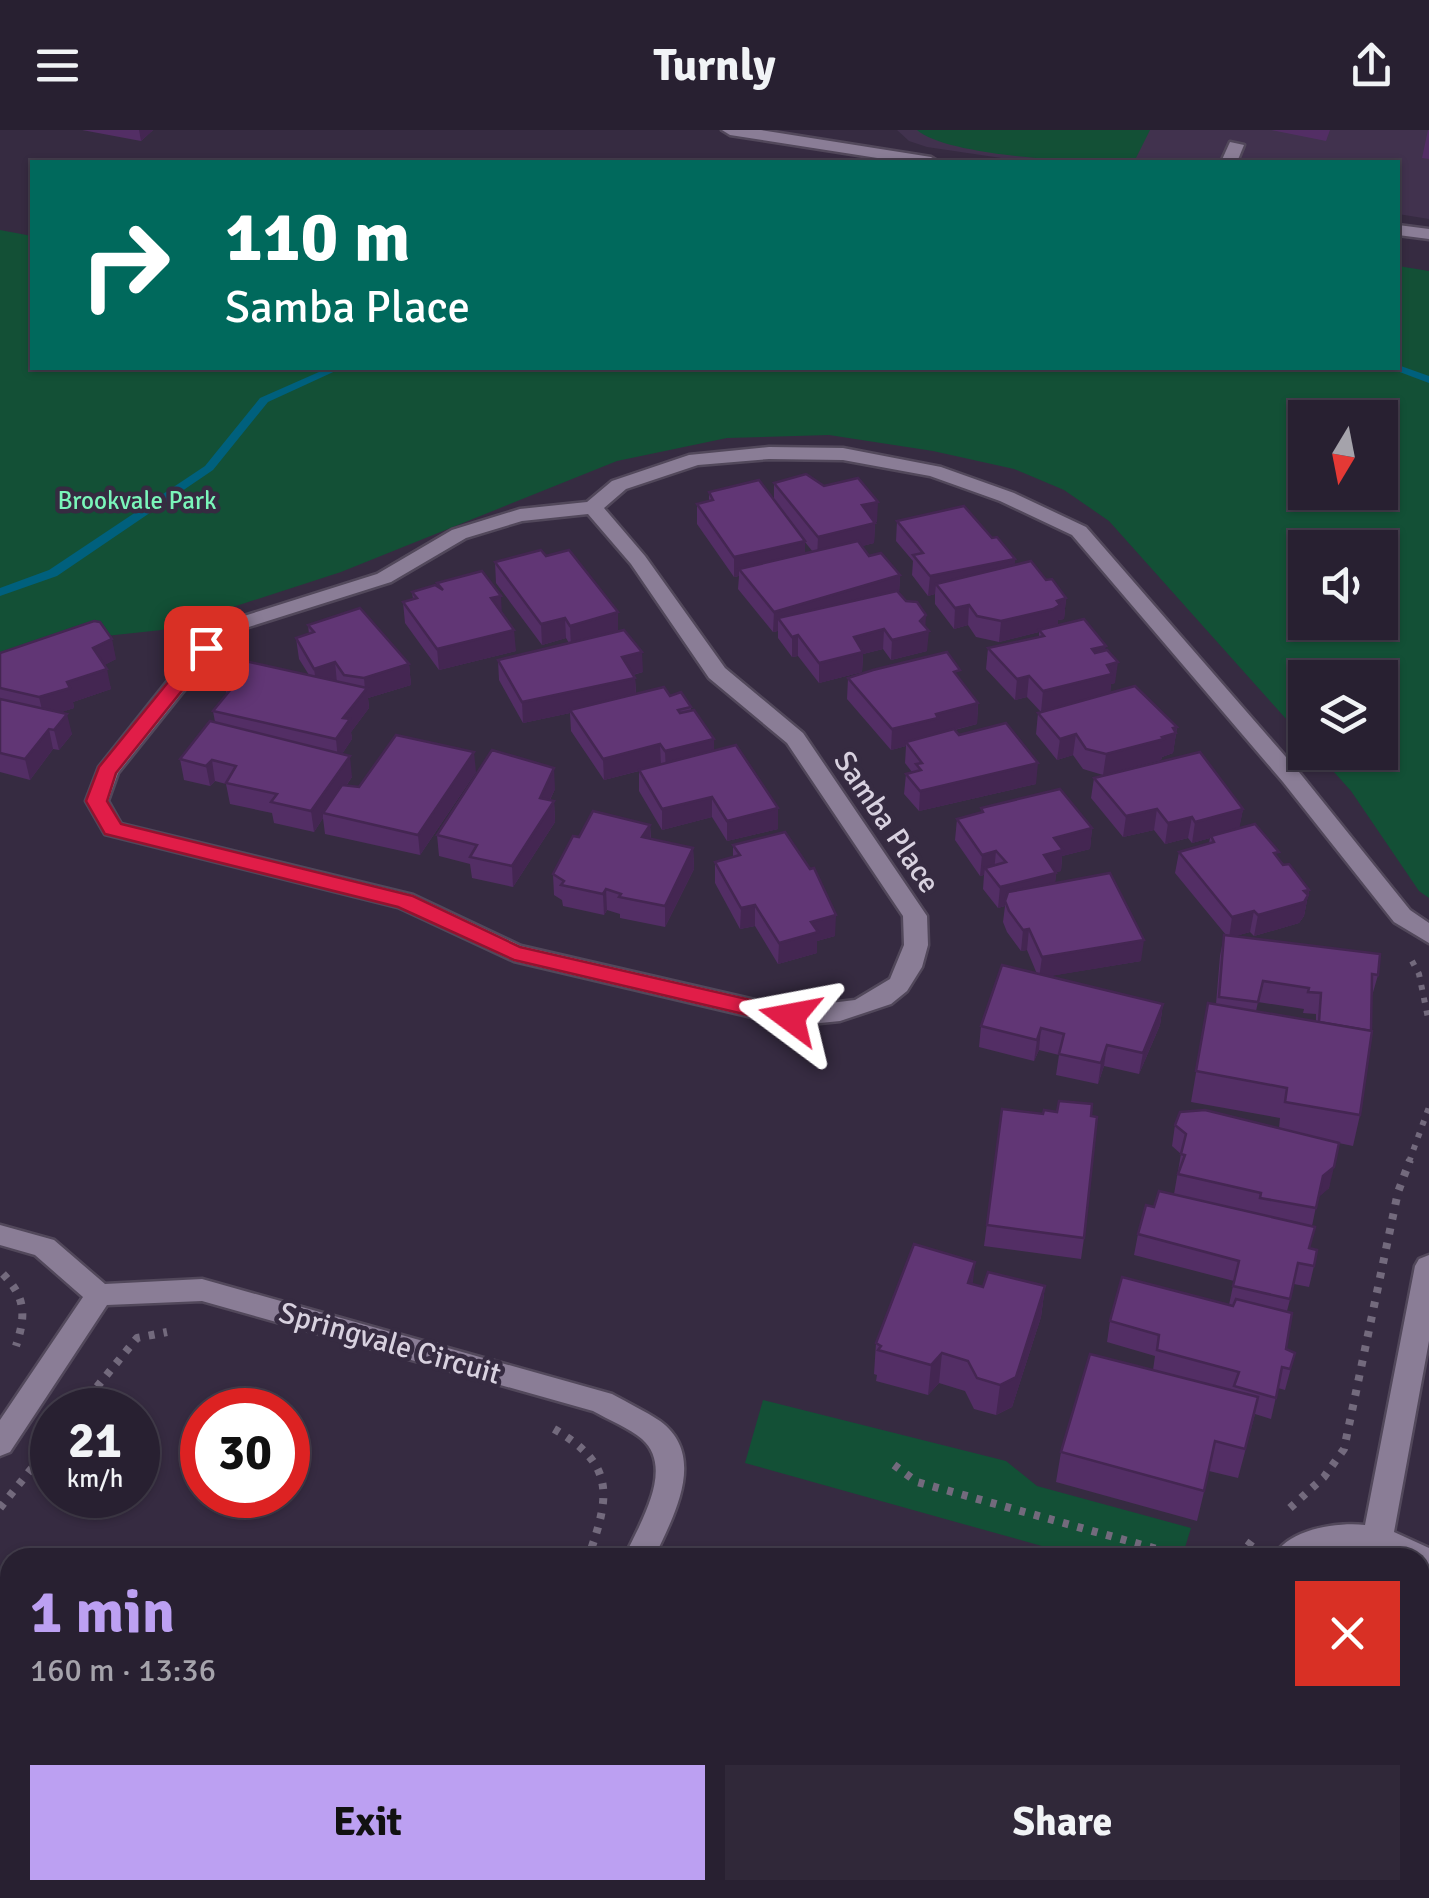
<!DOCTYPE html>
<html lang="en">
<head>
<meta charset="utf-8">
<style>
	body { margin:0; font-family:Signika,sans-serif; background:#302839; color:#f1f3f6; height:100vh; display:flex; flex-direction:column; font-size:38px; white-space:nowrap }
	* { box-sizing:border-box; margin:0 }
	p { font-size:32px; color:#a5a3ab }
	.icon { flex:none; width:55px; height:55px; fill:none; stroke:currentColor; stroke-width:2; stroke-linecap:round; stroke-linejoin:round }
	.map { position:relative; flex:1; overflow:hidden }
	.side { position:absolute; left:0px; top:1418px; width:1430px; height:352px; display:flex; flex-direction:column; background:#282031; border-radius:30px 30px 0 0; box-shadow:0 2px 8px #0004,0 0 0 2px #443e4d }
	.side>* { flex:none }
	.guide { position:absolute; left:30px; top:30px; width:1370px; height:210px; border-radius:0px; box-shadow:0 2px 8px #0004,0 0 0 2px #443e4d; background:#00695c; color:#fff; overflow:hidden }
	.needle { width:65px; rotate:190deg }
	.tools { position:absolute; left:1288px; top:270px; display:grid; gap:20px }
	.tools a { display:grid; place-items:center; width:110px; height:110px; border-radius:0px; background:#282031; box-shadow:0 2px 8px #0004,0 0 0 2px #443e4d; font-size:50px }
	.speed { position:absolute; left:30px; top:1258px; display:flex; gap:20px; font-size:50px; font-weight:700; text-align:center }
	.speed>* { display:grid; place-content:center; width:130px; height:130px; border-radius:50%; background:#282031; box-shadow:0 2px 8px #0004,0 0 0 2px #443e4d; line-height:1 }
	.speed small { font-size:25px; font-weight:400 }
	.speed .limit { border:15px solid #d22; background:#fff; color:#111 }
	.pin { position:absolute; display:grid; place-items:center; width:85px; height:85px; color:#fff; margin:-42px; border-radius:20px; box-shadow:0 5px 15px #0006 }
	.me { position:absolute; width:110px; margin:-55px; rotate:283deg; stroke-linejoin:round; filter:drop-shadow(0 0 8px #0008) }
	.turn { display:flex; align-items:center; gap:35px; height:210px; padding:0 30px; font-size:45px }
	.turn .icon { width:130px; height:130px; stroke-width:2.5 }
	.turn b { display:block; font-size:70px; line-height:85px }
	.round { display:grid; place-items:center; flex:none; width:105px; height:105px; border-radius:0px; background:#302839 }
	.head { display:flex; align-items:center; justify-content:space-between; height:170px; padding:0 30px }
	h1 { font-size:60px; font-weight:800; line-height:75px; color:#bca0f2 }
	.button { display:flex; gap:20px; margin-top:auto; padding:20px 30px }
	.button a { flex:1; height:115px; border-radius:0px; background:#bca0f2; color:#111; font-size:40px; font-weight:800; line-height:115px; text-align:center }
	.button a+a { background:#302839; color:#f1f3f6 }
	header { display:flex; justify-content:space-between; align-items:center; height:130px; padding:0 30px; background:#282031; font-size:45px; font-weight:800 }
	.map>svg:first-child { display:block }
</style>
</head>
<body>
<header><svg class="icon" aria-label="menu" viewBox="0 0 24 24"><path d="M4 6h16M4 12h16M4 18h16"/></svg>Turnly<svg class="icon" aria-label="share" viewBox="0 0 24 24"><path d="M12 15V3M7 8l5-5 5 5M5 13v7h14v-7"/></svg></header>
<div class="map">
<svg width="1429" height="1768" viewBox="0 0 1429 1768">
	<rect width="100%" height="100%" fill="#362b41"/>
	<path fill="#41324e" d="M897 0H1429V89L1398 84V32H1028L927 17 909 11Z"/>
	<g fill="#135036" fill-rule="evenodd">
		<path d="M917 0H1150L1134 32C1089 33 948 27 917 0Z"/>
		<path d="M0 100 32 106V238H1398V136L1429 141V768L1419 761 1351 661 1317 623 1380 622V548H1305V610L1109 391 1064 360 1014 339 933 321 829 305 727 308 617 331 341 442 162 500 96 507 0 538ZM1305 288H1380V362H1305ZM1305 418H1380V492H1305Z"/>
		<path d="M763 1270 1006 1331 1037 1356 1191 1398 1182 1427H1081L745 1333Z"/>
	</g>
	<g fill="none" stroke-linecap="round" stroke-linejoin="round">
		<g fill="#00607d" fill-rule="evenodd">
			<path d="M1398 235 1429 246V253L1389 238H1398Z"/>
			<path d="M328 238H342L268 272 213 340 57 446 0 466V458L49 440 205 336 260 268Z"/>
		</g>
		<defs>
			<g id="minor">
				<path d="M722 0H761L931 27 939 32H903L730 5Z"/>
				<path d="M1230 12 1244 15 1237 32H1221Z"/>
				<path d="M1398 95 1429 99V109L1398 105Z"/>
				<path d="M769 317 843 318 941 337 1014 363 1086 397 1299 642 1410 780 1429 793V813L1394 792 1283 652 1072 405 1000 371 930 346 843 330 769 329 698 335 626 359 604 378 645 426 725 538 803 603 927 786 928 815 922 837 907 861 891 874 840 891 790 896 514 831 398 777 105 704 86 671 99 637 198 513 225 492 377 444 452 400 520 379 587 372 612 351 689 325ZM588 384 631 434 709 548 787 613 903 786 904 815 890 849 855 870 790 878 521 816 413 765 121 694 108 671 118 643 214 523 239 500 391 452 466 408 522 391Z"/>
				<path d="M0 1095 54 1110 105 1154 202 1149 612 1264C628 1273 645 1281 660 1291 708 1326 673 1387 654 1428H624C638 1396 676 1339 642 1309 629 1298 609 1290 593 1281L202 1171 107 1175 10 1322 0 1326V1290L83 1167 35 1125 0 1115Z"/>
				<path d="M1429 1125V1211L1394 1402 1429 1418V1438L1420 1441V1428H1393L1353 1419 1314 1428H1273C1287 1399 1337 1392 1365 1395L1415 1136 1419 1129Z"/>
				<path d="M1429 1547V1577L1420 1580V1550Z"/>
				<path d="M422 1760H461L457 1768H418Z"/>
				<path d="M1295 1760H1329L1328 1768H1294Z"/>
			</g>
		</defs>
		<use href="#minor" stroke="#52485b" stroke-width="5"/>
		<g stroke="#736a7d" stroke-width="6" stroke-dasharray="5 8" stroke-linecap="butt">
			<path d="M1412 831 1419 844 1429 893"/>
			<path d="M1409 1032 1429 977"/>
		</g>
		<g stroke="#736a7d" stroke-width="8" stroke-dasharray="6 9" stroke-linecap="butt">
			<path d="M3 1144C26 1168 26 1185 16 1216"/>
			<path d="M78 1280 137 1208 167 1202"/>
			<path d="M554 1299C616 1335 610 1366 588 1428"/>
			<path d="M894 1335 917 1352 1189 1428"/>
			<path d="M0 1378 52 1313"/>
			<path d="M1290 1378 1324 1347 1344 1319 1398 1062 1410 1030"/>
			<path d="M1239 1428 1254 1408"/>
			<path d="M357 1768 367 1760"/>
			<path d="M1256 1768 1258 1760"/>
		</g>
		<use href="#minor" fill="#8a7d96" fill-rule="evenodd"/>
	</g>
	<g fill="#532e65" fill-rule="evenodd">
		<path d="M82 0H153L141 11Z"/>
		<path d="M1271 0H1330L1326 11Z"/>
		<path d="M1428 0H1429V29L1422 28Z"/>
		<path d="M774 353 877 392H875L874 413 862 416 869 426 900 445 899 463 925 497 927 521 891 530 883 519 863 524 862 542 819 553 798 526 792 527 778 508V501L773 502 738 459 739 446 734 447 697 394V374L709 371V362L774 370ZM805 412 813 422 805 424Z"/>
		<path d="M897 391 992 408 1015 429 1014 435 1046 450 1066 468 1064 489 1058 490V495L1105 520 1115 553 1111 554 1110 563 1177 597 1173 623 1162 627 1161 630 1103 645 1083 639 1073 625 1057 630 1036 604 1038 583 1041 582 1027 567 1015 570 986 539 988 518 1039 507V502L999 512 976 507 968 495 954 499 935 474V464L928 466 912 445 913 431 896 411Z"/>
		<path d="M495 432 618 501 643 542 633 545 635 548 636 564 670 566 691 577V580L714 620 778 678V699L727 711 712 687 662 700 639 661V641L604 650 571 601 570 583 523 593 499 550 498 530 569 513 566 508 542 515 496 453Z"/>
		<path d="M437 453 502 483 516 521 439 540 405 493 403 472 413 469 412 462 438 457Z"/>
		<path d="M308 495 409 534 411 555 368 568 369 578 351 602 352 609 342 624 352 647 346 656 359 657 476 642 420 725 325 704 323 688 314 702 274 693 272 683 230 674 226 654 215 651 210 656 184 650 180 629 215 592 213 581 227 565 225 557 309 545 299 529 296 508 309 504Z"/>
		<path d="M0 523 116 529 104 535 111 559 73 572 74 578 61 582 72 604 59 620 53 619 30 650 0 642Z"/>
		<path d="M848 548H959L978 573 977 594 955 600 959 605 1036 654 919 681 904 664 906 644 912 642 905 633 906 616 891 620 847 569Z"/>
		<path d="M1094 648 1243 679 1239 698 1278 728 1309 760 1304 786 1299 793 1254 806 1250 802 1235 806 1378 845 1372 866 1360 985 1353 1016 1334 1012 1329 1058 1318 1067 1312 1096 1310 1119 1314 1136 1309 1157 1294 1154 1287 1181 1286 1219 1295 1223 1285 1260 1278 1258 1271 1289 1255 1284 1238 1348 1209 1341 1197 1391 1056 1352 1061 1322 1153 1240 1155 1226 1107 1212 1110 1191 1229 1175 1234 1151 1134 1125 1138 1104 1154 1077 1174 1064 1181 1024 1172 1016 1175 995 1279 998 1280 988 1191 972 1208 873 1216 874 1220 826 1224 805H1226L1175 743 1179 722 1209 713 1210 708 1192 713 1188 708 1165 714 1154 700 1123 707 1091 668ZM1258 872 1304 879 1303 883 1316 884V892L1256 881Z"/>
		<path d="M555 659 550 670 554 671 555 692 513 757 472 748 470 734 439 726 437 705Z"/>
		<path d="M981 678 1092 698 1090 719 1062 726 1061 741 1056 742 1055 753 1141 831 1049 846 1163 874 1160 895 1139 944 1104 936 1098 954 1056 945 1059 925 1039 920 1034 931 979 917 981 896 1037 844 1027 820 1021 821 1007 802 1003 792 1005 776 998 778 983 759 984 745 980 746 955 710 957 689 981 682Z"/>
		<path d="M650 695 651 709 693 718 694 739 665 797 620 788V784L607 780 604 785 563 776 562 770 554 765 553 744 579 707Z"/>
		<path d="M733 715 835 806 817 811V823L778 834 755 796 740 799 715 753V732L733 727Z"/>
		<path d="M1002 979 1043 984 1084 1108 1081 1129 984 1116Z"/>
		<path d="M975 1132 972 1154 983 1157 1045 1156 1041 1187 1012 1277 996 1285 974 1279 965 1261 939 1253 928 1265 876 1251 877 1245 874 1244 876 1213Z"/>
	</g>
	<g fill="#442652">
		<path d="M139 0H153L141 11Z"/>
		<path d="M878 372 877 392 861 395 862 375Z"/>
		<path d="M875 393 874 413 817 428 818 407Z"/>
		<path d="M805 411V431L739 439V446L734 447V427Z"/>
		<path d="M1015 429 1013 449 936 454 935 464 928 466 930 446Z"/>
		<path d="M900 445 899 465 778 488V501L773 502 774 482Z"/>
		<path d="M501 466 502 486 491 468Z"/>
		<path d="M1066 468 1064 489 1058 490V496L1051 499 999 512 1001 491Z"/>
		<path d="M969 475 968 495 954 499 955 478Z"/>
		<path d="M618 482V503L571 517 570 496Z"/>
		<path d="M926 485 925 502 929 501 927 521 891 530 892 510 920 491Z"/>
		<path d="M565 488 566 508 542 515 541 494Z"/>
		<path d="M884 499 883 519 863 524 862 542 819 553V533L854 507Z"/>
		<path d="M514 500 516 521 439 540 437 519Z"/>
		<path d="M798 505V526L792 527V507Z"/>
		<path d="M112 509 116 529 97 539 93 518Z"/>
		<path d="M1106 516 1103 536 1092 519Z"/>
		<path d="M642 522 643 542 623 547 622 527Z"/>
		<path d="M335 532 337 553 317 559 314 539Z"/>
		<path d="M1118 532 1115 553 1111 554 1110 564 1041 582 1043 561Z"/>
		<path d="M409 534 411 555 368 568 369 578 351 602 352 609 338 630 336 609 343 588 365 560 364 548Z"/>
		<path d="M107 539 111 559 73 572 74 578 44 588 39 567 67 552Z"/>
		<path d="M1029 546 1027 567 1015 570 1017 549Z"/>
		<path d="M635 548 636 568 570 580V583L523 593 522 572Z"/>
		<path d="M978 573 977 594 906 612V616L891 620 892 599 936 584Z"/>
		<path d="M67 584 72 604 59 620 54 600Z"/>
		<path d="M1177 597 1173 623 1162 627 1161 630 1103 645 1106 624 1162 607Z"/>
		<path d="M49 599 53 619 30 650 25 629Z"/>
		<path d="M1076 604 1073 625 1057 630 1060 609Z"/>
		<path d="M714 609V630L666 642 665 621Z"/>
		<path d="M660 614 661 635 604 650 603 629Z"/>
		<path d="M474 622 476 642 420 725 418 705Z"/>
		<path d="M350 626 352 647 326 684 323 683V688L314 702 311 681Z"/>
		<path d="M212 630 215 651 210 656 206 636Z"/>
		<path d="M1038 633 1036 654 919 681 920 661Z"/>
		<path d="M554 638 555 659 541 688 540 668Z"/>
		<path d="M712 667V687L662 700V679Z"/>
		<path d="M554 671 555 692 513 757 512 736Z"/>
		<path d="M778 678V699L727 711V691Z"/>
		<path d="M1157 679 1154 700 1123 707 1126 686Z"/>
		<path d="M1243 679 1239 700 1192 713 1195 692Z"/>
		<path d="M1192 687 1188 708 1165 714 1168 693Z"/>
		<path d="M650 695 651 716 642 707Z"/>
		<path d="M1092 698 1090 719 1062 726 1061 741 1041 746 1044 725 1054 708Z"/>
		<path d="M693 718 694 739 665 797V776Z"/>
		<path d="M996 721 994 742 985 738 984 745 980 746 982 725Z"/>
		<path d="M1056 743 1054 764 1005 771V776L998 778 1000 757Z"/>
		<path d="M606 759 607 780 604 785 603 764Z"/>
		<path d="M1309 760 1304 786 1299 793 1254 806 1258 785 1304 761Z"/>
		<path d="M755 775V796L740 799 741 778Z"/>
		<path d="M1254 781 1250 802 1229 808 1232 787Z"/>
		<path d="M836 785 835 806 817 811V823L778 834 779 813 811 792Z"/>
		<path d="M1029 799 1027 820 1021 821 1023 800Z"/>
		<path d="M1144 810 1141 831 1039 848 1042 827Z"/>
		<path d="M1163 874 1160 895 1139 944 1143 923Z"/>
		<path d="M1041 898 1039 920 1034 931 1037 910Z"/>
		<path d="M1107 915 1104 936 1098 954 1101 933Z"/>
		<path d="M1334 1037 1329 1058 1318 1068 1323 1046Z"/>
		<path d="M975 1132 972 1162 968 1153Z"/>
		<path d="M1045 1156 1041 1187 1012 1277 996 1285 1000 1255Z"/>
		<path d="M942 1223 939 1253 928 1265 931 1235Z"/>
	</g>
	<g fill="#613675" stroke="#442652" stroke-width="2.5">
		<path d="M806 344 824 356 858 348 878 372 862 375 875 393 818 407 774 353Z"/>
		<path d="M759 350 805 411 734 427 697 374 713 370 709 362Z"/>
		<path d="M964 376 992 408 997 407 1015 429 930 446 913 425 923 423 897 391Z"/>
		<path d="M858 411 869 426 881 423 900 445 774 482 739 439Z"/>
		<path d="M541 420 546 426 569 420 618 482 570 496 565 488 541 494 495 432Z"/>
		<path d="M1031 431 1046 450 1052 449 1066 468 1057 471 1060 475 1053 479 1001 491 977 486 969 475 955 478 936 454Z"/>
		<path d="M482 441 501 466 491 468 514 500 437 519 403 472 417 468 412 462 435 455 443 460 437 453Z"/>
		<path d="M897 461 906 471 917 472 926 485 920 491 929 501 892 510 884 499 854 507 863 522 819 533 798 505 792 507 778 488Z"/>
		<path d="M360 478 409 534 364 548 344 545 335 532 314 539 296 508 314 502 308 495Z"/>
		<path d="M1084 489 1106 516 1092 519 1095 523 1107 520 1118 532 1107 535 1112 544 1043 561 1029 546 1017 549 988 518 1044 506 1039 500Z"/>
		<path d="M94 491 100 492 112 509 93 518 107 539 67 552 70 558 39 567 0 558V523Z"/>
		<path d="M624 500 642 522 622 527 635 548 522 572 498 530Z"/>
		<path d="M947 522 960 540 954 542 978 573 936 584 938 588 892 599 848 548 873 540Z"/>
		<path d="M245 531 367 558 343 588 350 589 336 609 213 581 231 559 225 557Z"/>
		<path d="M1135 556 1177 597 1173 598 1176 603 1162 607 1164 609 1106 624 1086 619 1076 604 1060 609 1038 583Z"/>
		<path d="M664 557 670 566 681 562 691 577 678 580 680 583 694 580 714 609 665 621 660 614 603 629 570 580Z"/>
		<path d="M0 569 67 584 54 600 49 599 25 629 0 623Z"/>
		<path d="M210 591 350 626 311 681 271 672 277 664 226 653 236 636 212 630 206 636 180 629Z"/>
		<path d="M1006 593 1038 633 920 661 906 644 921 640 916 634 922 633 906 612 954 599 959 605Z"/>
		<path d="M396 605 474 622 418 705 323 683 342 655 359 657Z"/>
		<path d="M736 615 778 678 727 691 712 667 662 679 639 640Z"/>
		<path d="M492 620 554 638 540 668 554 671 512 736 470 727 477 715 437 705Z"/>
		<path d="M1200 622 1243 679 1195 692 1192 687 1168 693 1157 679 1126 686 1094 648Z"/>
		<path d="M1060 659 1092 698 1054 708 1063 720 1044 725 1056 743 1000 757 985 738 1006 732 996 721 982 725 957 689 983 682 981 678Z"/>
		<path d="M593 681 650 695 642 707 693 718 665 776 619 767 621 764 606 759 603 764 561 755 564 751 553 744 573 706 579 707Z"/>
		<path d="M1255 694 1279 722 1274 723 1283 735 1289 734 1309 760 1304 761 1308 765 1304 772 1258 785 1254 781 1232 787 1179 722 1214 712 1211 706Z"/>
		<path d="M785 702 810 739 814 738 836 785 811 792 818 802 779 813 755 775 741 778 715 732 740 725 733 715Z"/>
		<path d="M1110 743 1144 810 1042 827 1029 799 1023 800 1009 781 1005 771 1008 762Z"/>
		<path d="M1224 805 1380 824 1378 845 1372 844 1371 901 1319 892 1321 863 1308 862 1309 858 1263 851 1258 872 1219 867Z"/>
		<path d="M1002 835 1163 874 1143 923 1107 915 1101 933 1059 924 1064 904 1041 898 1037 910 981 896Z"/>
		<path d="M1208 873 1372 901 1360 985 1285 972 1287 958 1196 941Z"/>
		<path d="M1059 971 1092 974 1091 986 1097 987 1084 1108 987 1095 1002 979 1043 984 1044 980 1057 982Z"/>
		<path d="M1205 980 1339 1013 1334 1037 1323 1046 1316 1078 1260 1068 1261 1063 1178 1044 1185 1025 1181 1024 1186 1004 1175 995 1180 982Z"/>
		<path d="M1159 1061 1315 1097 1309 1118 1317 1120 1314 1136 1298 1133 1290 1169 1233 1156 1239 1131 1138 1104 1146 1075 1154 1077Z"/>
		<path d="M914 1114 975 1132 968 1153 983 1157 988 1142 1045 1156 1016 1247 1000 1255 977 1248 968 1231 942 1223 931 1235 878 1220 881 1216 876 1213Z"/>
		<path d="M1122 1147 1233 1176 1236 1169 1292 1183 1286 1219 1295 1223 1290 1239 1282 1237 1276 1268 1234 1256 1239 1242 1157 1220 1159 1205 1110 1191Z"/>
		<path d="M1090 1224 1258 1267 1245 1319 1215 1311 1204 1361 1061 1322Z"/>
	</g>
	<path fill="#e11d48" stroke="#92132f" stroke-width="2.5" d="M206 512 216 518 116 643 107 671 121 694 413 766 520 817 790 879 798 881 801 887 798 892 790 895 514 830 398 777 105 704 86 671 99 637 199 514Z"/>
	<g text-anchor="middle" stroke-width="9" stroke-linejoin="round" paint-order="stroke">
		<g font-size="25" fill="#7af6ba" stroke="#362b41">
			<text x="137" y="379">Brookvale Park</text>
		</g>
		<g font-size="30" fill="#d8d1df" stroke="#362b41">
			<text transform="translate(887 692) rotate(56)" y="10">Samba Place</text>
			<text transform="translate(390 1213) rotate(16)" y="10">Springvale Circuit</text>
		</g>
	</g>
</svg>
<div class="tools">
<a><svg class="needle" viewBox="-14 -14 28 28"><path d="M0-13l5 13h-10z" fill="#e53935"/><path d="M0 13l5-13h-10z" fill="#a5a3ab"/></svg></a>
<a><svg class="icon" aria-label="sound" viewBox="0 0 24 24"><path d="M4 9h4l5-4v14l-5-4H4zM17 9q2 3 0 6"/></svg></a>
<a><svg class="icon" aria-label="layers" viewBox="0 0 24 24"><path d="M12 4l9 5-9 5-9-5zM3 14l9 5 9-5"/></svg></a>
</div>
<div class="speed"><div>21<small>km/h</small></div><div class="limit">30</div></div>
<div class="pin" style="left:206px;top:518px;background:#d93025"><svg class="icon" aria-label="arrive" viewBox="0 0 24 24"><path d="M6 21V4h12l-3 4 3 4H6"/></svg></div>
<svg class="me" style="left:790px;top:887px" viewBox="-20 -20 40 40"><path d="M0-17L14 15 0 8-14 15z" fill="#e11d48" stroke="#fff" stroke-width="4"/></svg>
<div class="guide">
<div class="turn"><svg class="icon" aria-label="right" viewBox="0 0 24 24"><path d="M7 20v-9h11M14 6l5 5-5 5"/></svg><div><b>110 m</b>Samba Place</div></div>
</div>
<section class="side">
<div class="head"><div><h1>1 min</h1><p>160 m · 13:36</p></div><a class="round" style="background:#d93025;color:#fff"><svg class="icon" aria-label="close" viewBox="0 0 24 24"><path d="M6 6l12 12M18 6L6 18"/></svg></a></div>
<div class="button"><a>Exit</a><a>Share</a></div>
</section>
</div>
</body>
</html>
